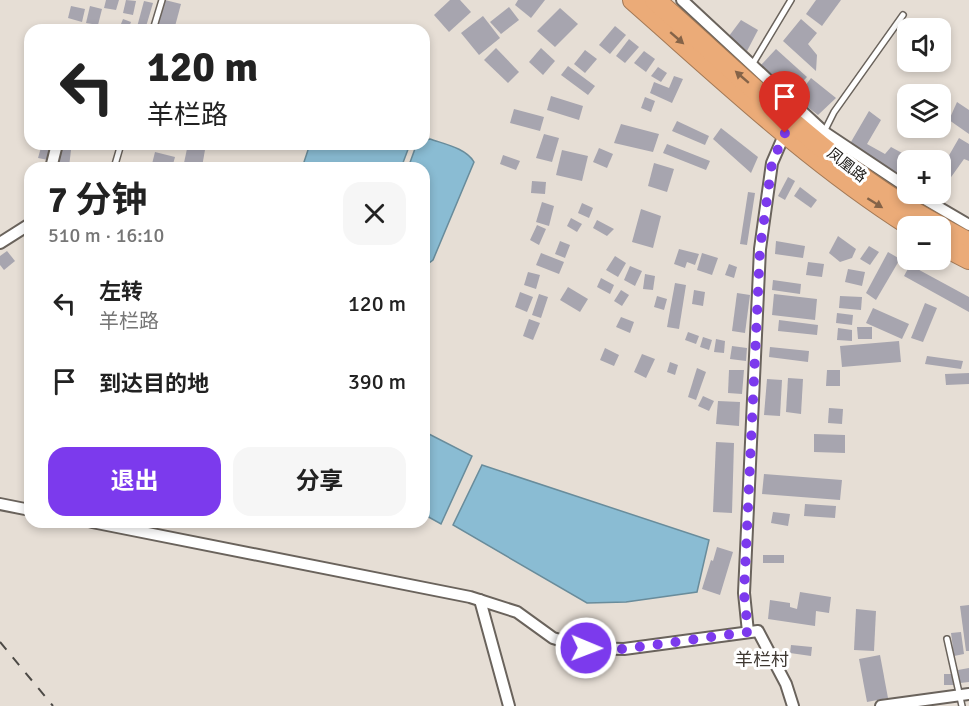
<!DOCTYPE html>
<html lang="zh">
<head>
<meta charset="utf-8">
<style>
	body { margin:0; font-family:Signika,"Noto Sans SC",sans-serif; background:#f6f6f6; color:#222; height:100vh; display:flex; flex-direction:column; font-size:22px; white-space:nowrap }
	* { box-sizing:border-box; margin:0 }
	p { font-size:20px; color:#767676 }
	.icon { flex:none; width:33px; height:33px; fill:none; stroke:currentColor; stroke-width:2; stroke-linecap:round; stroke-linejoin:round }
	.map { position:relative; flex:1; overflow:hidden }
	.side { position:absolute; left:24px; top:162px; width:406px; height:366px; display:flex; flex-direction:column; background:#fff; border-radius:18px; box-shadow:0 3px 9px #0003 }
	.side>* { flex:none }
	.hud { position:absolute; left:24px; top:24px; width:406px; height:126px; border-radius:18px; box-shadow:0 3px 9px #0003; background:#fff; color:#222; overflow:hidden }
	.controls { position:absolute; left:897px; top:18px; display:grid; gap:12px }
	.controls a { display:grid; place-items:center; width:54px; height:54px; border-radius:12px; background:#fff; box-shadow:0 3px 9px #0003; font-size:30px }
	.pin { position:absolute; display:grid; place-items:center; width:51px; height:51px; color:#fff; margin:-62px -26px; border-radius:50% 50% 50% 0; rotate:-45deg; box-shadow:0 0 6px #0007 }
	.pin .icon { rotate:45deg }
	.me { position:absolute; width:66px; margin:-33px; rotate:91deg; stroke-linejoin:round; filter:drop-shadow(0 0 4px #0008) }
	.turn { display:flex; align-items:center; gap:21px; height:126px; padding:0 24px; font-size:27px }
	.turn .icon { width:78px; height:78px; stroke-width:2.5 }
	.turn b { display:block; font-size:42px; line-height:51px }
	.round { display:grid; place-items:center; flex:none; width:63px; height:63px; border-radius:18px; background:#f6f6f6 }
	.summary { display:flex; align-items:center; justify-content:space-between; height:102px; padding:0 24px }
	h1 { font-size:36px; font-weight:700; line-height:45px }
	.cta { display:flex; gap:12px; margin-top:auto; padding:12px 24px }
	.cta a { flex:1; height:69px; border-radius:18px; background:#7c3aed; color:#fff; font-size:24px; font-weight:700; line-height:69px; text-align:center }
	.cta a+a { background:#f6f6f6; color:#222 }
	ul { padding:0; list-style:none }
	li { display:flex; align-items:center; gap:18px; height:78px; padding:0 24px }
	li div { flex:1 }
	li b { display:block; font-size:22px }
	li em { font-style:normal }
	.map>svg:first-child { display:block }
</style>
</head>
<body>
<div class="map">
<svg width="969" height="706" viewBox="0 0 969 706">
	<rect width="100%" height="100%" fill="#e6ded5"/>
	<g fill="#8abcd3" stroke="#698c9b" stroke-width="1.5">
		<path d="M430 139C444 144 466 148 474 162L433 260 425 266 424 168H408L416 146 424 144 425 140Z"/>
		<path d="M310 144H410L401 168H302Z"/>
		<path d="M425 432 472 456 441 524 425 515Z"/>
		<path d="M482 465 709 540 697 592 626 602 587 603 453 525Z"/>
	</g>
	<g fill="#a7a5af">
		<path d="M106 0H119L116 10 104 8Z"/>
		<path d="M126 0 136 1 133 15 123 13Z"/>
		<path d="M165 0 181 4 174 30H157Z"/>
		<path d="M450 0H460L471 12 449 32 434 15Z"/>
		<path d="M518 0H545L531 18 515 5Z"/>
		<path d="M816 0H841L822 26 806 14Z"/>
		<path d="M144 1 153 3 145 30 137 27Z"/>
		<path d="M71 6 85 9 82 22 68 18Z"/>
		<path d="M90 6 102 9 98 25 86 23Z"/>
		<path d="M509 7 519 20 501 34 490 22Z"/>
		<path d="M560 8 578 24 555 47 537 31Z"/>
		<path d="M483 16 500 38 479 55 461 33Z"/>
		<path d="M123 19 131 22 128 30 119 29Z"/>
		<path d="M801 19 817 33 808 44 817 55 816 71 783 41Z"/>
		<path d="M741 20 758 30 747 51 729 36Z"/>
		<path d="M615 26 626 35 610 54 599 45Z"/>
		<path d="M629 39 639 47 625 63 616 56Z"/>
		<path d="M496 48 519 72 508 83 484 60Z"/>
		<path d="M541 48 555 61 543 75 529 62Z"/>
		<path d="M776 49 807 77 793 92 761 65Z"/>
		<path d="M585 50 597 59 585 73 574 64Z"/>
		<path d="M644 51 655 59 646 72 634 63Z"/>
		<path d="M568 66 595 86 588 95 561 75Z"/>
		<path d="M658 67 667 73 661 82 651 76Z"/>
		<path d="M674 76 683 79 672 103 650 93 654 82 669 88Z"/>
		<path d="M811 78 836 98 818 115 796 98Z"/>
		<path d="M551 96 583 106 579 120 547 110Z"/>
		<path d="M645 97 655 101 651 112 641 108Z"/>
		<path d="M957 102 969 110V134L949 120Z"/>
		<path d="M514 109 544 117 540 131 510 123Z"/>
		<path d="M869 111 881 120 867 144 885 154 891 147 915 160H908V180L848 147Z"/>
		<path d="M677 121 709 136 705 145 672 131Z"/>
		<path d="M621 124 659 134 653 152 614 143Z"/>
		<path d="M721 128 758 157 751 173 713 139Z"/>
		<path d="M544 134 559 138 552 162 536 158Z"/>
		<path d="M959 138 969 144V161L964 159 949 180 940 171Z"/>
		<path d="M42 144H52L48 160 38 158Z"/>
		<path d="M188 144H206L202 167 184 163Z"/>
		<path d="M667 144 710 161 706 170 663 153Z"/>
		<path d="M599 148 613 154 607 168 593 162Z"/>
		<path d="M61 149 71 150 69 167 58 165Z"/>
		<path d="M562 150 588 156 582 181 556 175Z"/>
		<path d="M155 152 175 157 172 168H151Z"/>
		<path d="M503 155 520 161 516 170 500 164Z"/>
		<path d="M654 163 674 169 667 192 648 186Z"/>
		<path d="M788 177 795 181 785 200 778 196Z"/>
		<path d="M532 181 546 182 545 194 531 193Z"/>
		<path d="M800 187 817 200 811 208 794 196Z"/>
		<path d="M748 192 755 193 747 245 740 244Z"/>
		<path d="M542 202 554 206 549 226 536 222Z"/>
		<path d="M582 203 593 208 589 218 578 213Z"/>
		<path d="M641 209 661 216 653 248 632 242Z"/>
		<path d="M571 218 582 224 577 232 567 226Z"/>
		<path d="M597 220 614 229 607 236 593 228Z"/>
		<path d="M537 225 546 229 539 245 530 240Z"/>
		<path d="M838 236 856 249 852 258 840 262 829 253Z"/>
		<path d="M560 241 570 245 565 258 555 254Z"/>
		<path d="M776 241 805 246 803 258 775 254Z"/>
		<path d="M869 246 879 252 870 265 860 259Z"/>
		<path d="M679 249 699 254 695 265 687 262 685 268 674 264Z"/>
		<path d="M7 251 15 261 4 270 0 265V256Z"/>
		<path d="M888 252 900 259 876 300 866 293Z"/>
		<path d="M541 253 564 262 559 274 536 265Z"/>
		<path d="M702 253 718 258 712 275 697 270Z"/>
		<path d="M615 256 626 263 618 277 606 270Z"/>
		<path d="M808 262 824 264 822 277 806 275Z"/>
		<path d="M729 264 737 267 734 278 725 275Z"/>
		<path d="M910 265 969 297V312L904 276Z"/>
		<path d="M630 266 642 271 635 286 624 280Z"/>
		<path d="M848 269 865 272 862 286 845 282Z"/>
		<path d="M528 272 540 275 536 289 524 285Z"/>
		<path d="M645 274 655 276 653 290 643 289Z"/>
		<path d="M601 278 614 285 610 294 597 287Z"/>
		<path d="M773 280 801 284 800 294 772 290Z"/>
		<path d="M675 283 686 285 679 329 667 327Z"/>
		<path d="M568 287 588 299 580 312 560 300Z"/>
		<path d="M621 290 629 295 622 306 614 301Z"/>
		<path d="M694 290 705 292 703 306 692 304Z"/>
		<path d="M520 292 533 297 527 312 515 307Z"/>
		<path d="M737 293 750 295 745 333 732 331Z"/>
		<path d="M539 294 548 297 541 318 532 315Z"/>
		<path d="M774 294 817 299 815 320 772 315Z"/>
		<path d="M657 296 667 299 664 310 654 307Z"/>
		<path d="M840 296 862 297 861 310 839 308Z"/>
		<path d="M925 303 937 308 923 342 911 338Z"/>
		<path d="M873 308 909 324 902 339 866 323Z"/>
		<path d="M837 313 853 315 852 325 836 323Z"/>
		<path d="M621 317 634 322 630 333 616 327Z"/>
		<path d="M529 319 540 323 533 340 523 336Z"/>
		<path d="M779 320 818 325 817 335 778 331Z"/>
		<path d="M857 327H872V339H858Z"/>
		<path d="M838 328 852 330V341L837 340Z"/>
		<path d="M688 332 699 336 696 344 685 340Z"/>
		<path d="M703 337 712 340 709 350 700 347Z"/>
		<path d="M716 339 725 341 724 353 714 352Z"/>
		<path d="M899 341 901 362 842 367 840 346Z"/>
		<path d="M732 346 747 348 746 361 730 359Z"/>
		<path d="M770 347 809 351 808 362 769 357Z"/>
		<path d="M605 348 619 355 614 366 600 360Z"/>
		<path d="M642 354 655 359 646 378 634 372Z"/>
		<path d="M927 356 963 361 961 369 925 364Z"/>
		<path d="M670 362 678 365 675 375 667 372Z"/>
		<path d="M697 368 706 372 696 400 688 397Z"/>
		<path d="M729 370H744L742 394 728 393Z"/>
		<path d="M827 370H840V386H826Z"/>
		<path d="M969 373V384L946 385 945 374Z"/>
		<path d="M788 378 803 379 801 414 786 412Z"/>
		<path d="M767 379 782 380 780 416 764 415Z"/>
		<path d="M703 396 714 401 709 411 698 406Z"/>
		<path d="M718 401 740 402 739 426 716 424Z"/>
		<path d="M829 408 843 409 842 424 828 423Z"/>
		<path d="M814 434 845 435V453L814 452Z"/>
		<path d="M716 442 734 443 732 513 713 512Z"/>
		<path d="M764 474 842 480 840 500 762 494Z"/>
		<path d="M805 504 836 506 835 518 804 516Z"/>
		<path d="M773 512 790 514 788 526 771 523Z"/>
		<path d="M717 547 733 552 720 595 702 589 711 560 713 561Z"/>
		<rect x="763" y="555" width="21" height="8"/>
		<path d="M800 592 831 597 829 613 816 611 815 626 768 619 770 600 790 603V607L797 609Z"/>
		<path d="M969 605V651H966L960 606Z"/>
		<path d="M856 609 876 611 874 651 854 650Z"/>
		<path d="M961 632 964 654 954 656 951 633Z"/>
		<path d="M791 645 812 647 811 656 790 653Z"/>
		<path d="M880 655 888 698 867 702 859 659Z"/>
		<path d="M969 668V682L960 683 958 670Z"/>
		<rect x="944" y="674" width="10" height="11"/>
	</g>
	<g fill="none" stroke-linecap="round" stroke-linejoin="round">
		<defs>
			<g id="lane">
				<path d="M71 28 84 30"/>
				<path d="M153 30 162 0"/>
				<path d="M752 65 791 0"/>
				<path d="M823 134 834 112 903 15"/>
				<path d="M114 168 121 144"/>
				<path d="M947 639 962 706"/>
			</g>
			<g id="street">
				<path d="M682 0 824 132 908 188"/>
				<path d="M51 168 57 144"/>
				<path d="M916 194 969 225"/>
				<path d="M0 243 30 224"/>
				<path d="M0 504 30 510"/>
				<path d="M92 522 470 597 517 612 553 638 586 648 624 649 758 631 786 684 793 706"/>
				<path d="M480 600 509 706"/>
				<path d="M748 632 744 593 760 249 772 163 785 133"/>
				<path d="M881 706 969 694"/>
			</g>
			<g id="highway">
				<path d="M633 0C723 79 810 162 911 226"/>
				<path d="M655 0C743 77 835 171 939 226"/>
				<path d="M940 227 969 243"/>
				<path d="M940 244 969 259"/>
			</g>
		</defs>
		<use href="#lane" stroke="#6a635c" stroke-width="8"/>
		<use href="#street" stroke="#6a635c" stroke-width="14"/>
		<use href="#highway" stroke="#a37956" stroke-width="22"/>
		<use href="#lane" stroke="#fff" stroke-width="5"/>
		<use href="#street" stroke="#fff" stroke-width="10"/>
		<use href="#highway" stroke="#ebab78" stroke-width="20"/>
		<path stroke="#4d4a46" stroke-width="2" stroke-dasharray="10 10" stroke-linecap="butt" d="M0 642 53 706"/>
	</g>
	<defs><path id="oneway-solid" d="M-6-.8H1V-3.2L6.5 0L1 3.2V.8H-6Z" transform="scale(1.5)"/></defs>
	<g fill="#846348">
		<use href="#oneway-solid" transform="translate(677 38) rotate(41)"/>
		<use href="#oneway-solid" transform="translate(742 77) rotate(-139)"/>
		<use href="#oneway-solid" transform="translate(875 203) rotate(32)"/>
	</g>
	<g fill="none" stroke-linecap="round" stroke-linejoin="round">
		<path stroke="#7c3aed" stroke-width="10" stroke-dasharray="0 18" d="M586 648 624 649 748 632 744 593 760 249 772 163 785 133"/>
	</g>
	<g text-anchor="middle" stroke-width="6" stroke-linejoin="round" paint-order="stroke">
		<g font-size="15" fill="#1d1b18" stroke="#fff">
			<text transform="translate(847 165) rotate(38)" y="5">凤凰路</text>
		</g>
		<g font-size="18" fill="#3e3731" stroke="#fff">
			<text x="762" y="666">羊栏村</text>
		</g>
	</g>
</svg>
<div class="controls">
<a><svg class="icon" aria-label="sound" viewBox="0 0 24 24"><path d="M4 9h4l5-4v14l-5-4H4zM17 9q2 3 0 6"/></svg></a>
<a><svg class="icon" aria-label="layers" viewBox="0 0 24 24"><path d="M12 4l9 5-9 5-9-5zM3 14l9 5 9-5"/></svg></a>
<a>+</a>
<a>−</a>
</div>
<div class="pin" style="left:785px;top:133px;background:#d93025"><svg class="icon" aria-label="arrive" viewBox="0 0 24 24"><path d="M6 21V4h12l-3 4 3 4H6"/></svg></div>
<svg class="me" style="left:586px;top:648px" viewBox="-20 -20 40 40"><circle r="17" fill="#7c3aed" stroke="#fff" stroke-width="3"/><path d="M0-11L8 9 0 5-8 9z" fill="#fff"/></svg>
<div class="hud">
<div class="turn"><svg class="icon" aria-label="left" viewBox="0 0 24 24"><path d="M17 20v-9H6M10 6l-5 5 5 5"/></svg><div><b>120 m</b>羊栏路</div></div>
</div>
<section class="side">
<div class="summary"><div><h1>7 分钟</h1><p>510 m · 16:10</p></div><a class="round"><svg class="icon" aria-label="close" viewBox="0 0 24 24"><path d="M6 6l12 12M18 6L6 18"/></svg></a></div>
<ul>
<li><svg class="icon" aria-label="left" viewBox="0 0 24 24"><path d="M17 20v-9H6M10 6l-5 5 5 5"/></svg><div><b>左转</b><p>羊栏路</p></div><em>120 m</em></li>
<li><svg class="icon" aria-label="arrive" viewBox="0 0 24 24"><path d="M6 21V4h12l-3 4 3 4H6"/></svg><div><b>到达目的地</b></div><em>390 m</em></li>
</ul>
<div class="cta"><a>退出</a><a>分享</a></div>
</section>
</div>
</body>
</html>
